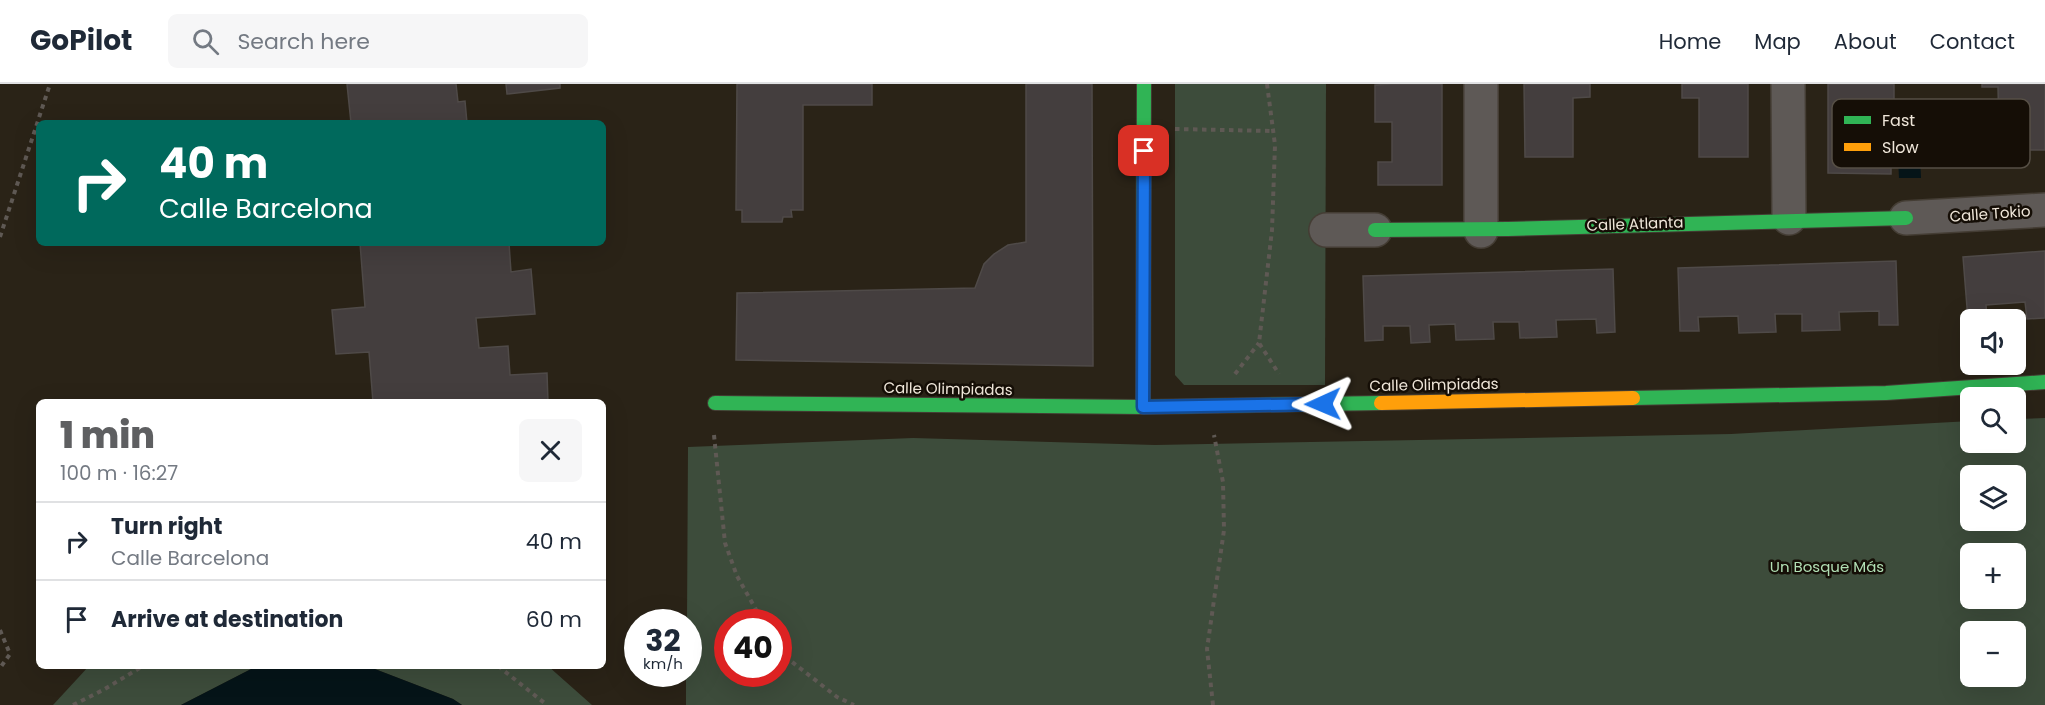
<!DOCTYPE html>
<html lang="en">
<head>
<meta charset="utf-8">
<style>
	body { margin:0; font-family:Poppins,sans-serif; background:#f6f6f7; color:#1f2937; height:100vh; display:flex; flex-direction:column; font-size:22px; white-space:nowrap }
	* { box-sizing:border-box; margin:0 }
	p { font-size:20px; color:#747a83 }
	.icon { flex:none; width:33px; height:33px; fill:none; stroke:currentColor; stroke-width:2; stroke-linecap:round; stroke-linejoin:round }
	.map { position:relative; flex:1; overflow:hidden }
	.sheet { position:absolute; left:36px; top:315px; width:570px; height:270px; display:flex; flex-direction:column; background:#fff; border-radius:9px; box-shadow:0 6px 24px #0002 }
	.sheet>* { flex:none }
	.guide { position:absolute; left:36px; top:36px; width:570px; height:126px; border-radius:9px; box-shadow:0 6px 24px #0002; background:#00695c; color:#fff; overflow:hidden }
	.buttons { position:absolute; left:1960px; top:225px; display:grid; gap:12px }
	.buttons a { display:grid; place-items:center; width:66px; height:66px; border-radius:9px; background:#fff; box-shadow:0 6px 24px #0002; font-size:30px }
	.speed { position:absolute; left:624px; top:525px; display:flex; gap:12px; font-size:30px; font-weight:700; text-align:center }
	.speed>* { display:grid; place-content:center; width:78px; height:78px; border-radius:50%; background:#fff; box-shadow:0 6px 24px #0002; line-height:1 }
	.speed small { font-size:15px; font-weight:400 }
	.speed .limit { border:9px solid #d22; background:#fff; color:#111 }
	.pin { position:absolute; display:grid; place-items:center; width:51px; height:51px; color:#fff; margin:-26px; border-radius:12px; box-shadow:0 3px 9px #0006 }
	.me { position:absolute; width:66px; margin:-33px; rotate:269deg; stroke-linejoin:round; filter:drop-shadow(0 0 4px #0008) }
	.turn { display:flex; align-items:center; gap:21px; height:126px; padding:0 24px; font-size:27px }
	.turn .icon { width:78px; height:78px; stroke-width:2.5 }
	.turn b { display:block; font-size:42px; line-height:51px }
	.round { display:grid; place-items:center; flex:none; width:63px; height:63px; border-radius:9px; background:#f6f6f7 }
	.headline { display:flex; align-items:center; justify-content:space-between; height:102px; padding:0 24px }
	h1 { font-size:36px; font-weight:800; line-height:45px; color:#5e5f61 }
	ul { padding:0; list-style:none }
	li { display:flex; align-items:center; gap:18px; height:78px; padding:0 24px; border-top:2px solid #e0e1e3 }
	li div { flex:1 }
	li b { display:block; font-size:22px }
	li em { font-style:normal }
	header { display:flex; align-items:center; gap:36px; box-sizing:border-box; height:84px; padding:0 30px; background:#fff; border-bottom:2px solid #e0e1e3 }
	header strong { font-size:28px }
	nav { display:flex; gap:33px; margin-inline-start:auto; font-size:21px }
	.search { width:420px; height:54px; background:#f6f6f7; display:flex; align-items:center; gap:15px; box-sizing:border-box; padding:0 21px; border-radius:9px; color:#747a83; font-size:22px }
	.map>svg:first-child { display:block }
</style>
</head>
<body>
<header>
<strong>GoPilot</strong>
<div class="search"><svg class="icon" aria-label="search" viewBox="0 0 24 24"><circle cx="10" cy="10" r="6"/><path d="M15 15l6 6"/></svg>Search here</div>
<nav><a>Home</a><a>Map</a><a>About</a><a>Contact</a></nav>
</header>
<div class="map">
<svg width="2045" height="621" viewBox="0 0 2045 621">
	<rect width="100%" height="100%" fill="#2a2317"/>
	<g fill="#3d4c3b" fill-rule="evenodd">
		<path d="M1175 0H1326L1325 301H1184L1175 291Z"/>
		<path d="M2045 334V621H686V590H688V538H687L688 363 913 354 1155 361 1731 350 1971 337V358H2016V335ZM1971 392H2016V436H1971ZM1971 470H2016V514H1971ZM728 538H778V590H728ZM1971 548H2016V592H1971Z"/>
		<path d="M89 582H257L181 621H53Z"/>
		<path d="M367 582H548L592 621H462L453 615Z"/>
	</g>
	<g fill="#051418">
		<path d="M1919 49 1921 94H1899L1897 50Z"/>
		<path d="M257 582H367L453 615 462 621H181Z"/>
	</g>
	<g fill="#443e3e" stroke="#4f4a48" stroke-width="1.5">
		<path d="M347 0H456L458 18 465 17 467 39H351Z"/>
		<path d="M506 0H560V4L507 10Z"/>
		<path d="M737 0H872V21H803V126H791L792 133H783L782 138H742V126H736Z"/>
		<path d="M1026 0H1092L1093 282 736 276 737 209 975 204 984 180 994 170 1008 161 1026 158Z"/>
		<path d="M1392 0H1442V101H1378V78H1392V38H1375V1Z"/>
		<path d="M1524 0H1590V13L1573 14V73H1525Z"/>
		<path d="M1682 0H1748V73H1699V14H1682Z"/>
		<path d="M1828 0H1894V30H1878L1877 70H1891V90L1828 89Z"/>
		<path d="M1982 0H2045V66H1985V48H1999L1998 3H1982Z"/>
		<path d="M360 159H454V161L509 159 511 188 531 185 535 230 476 234 479 264 508 262 510 291 547 289 548 318H373L369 268 336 270 332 226 365 223Z"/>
		<path d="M2045 167V234L2027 235 2025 218 1986 221 1987 235 1968 236 1963 173Z"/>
		<path d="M1896 177 1898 241H1879V227L1839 228 1840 246 1802 247V230H1775L1776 248 1739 249 1738 232 1698 233 1699 247H1680L1678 184Z"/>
		<path d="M1613 185 1615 248 1597 249 1596 235 1556 236 1557 253 1520 254 1519 238H1493L1494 255 1456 256 1455 240 1429 241 1430 258 1411 259 1410 242H1383V256L1365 257 1363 192Z"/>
	</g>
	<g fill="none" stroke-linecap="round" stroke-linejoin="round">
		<defs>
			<g id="street">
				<path d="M1788 0 1789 134"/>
				<path d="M1906 134 2045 126"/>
				<path d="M1326 146H1375"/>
				<path d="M1481 147V0"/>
			</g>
			<g id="fast">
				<path d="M1375 146 1508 145 1906 134"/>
				<path d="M1633 314 1886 309 2045 298"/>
				<path d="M715 319 1143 323 1381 319"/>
				<path d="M1143 323 1144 0"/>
			</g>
			<path id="slow" d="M1381 319 1633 314"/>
		</defs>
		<use href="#street" stroke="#443d34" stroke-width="36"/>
		<use href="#fast" stroke="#443d34" stroke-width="16"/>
		<use href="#slow" stroke="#443d34" stroke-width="16"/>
		<g stroke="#5f5954" stroke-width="4" stroke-dasharray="4.5 4.5" stroke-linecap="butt">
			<path d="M1267 0 1275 61 1272 146 1259 259 1279 290"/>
			<path d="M1175 45 1273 47"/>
			<path d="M0 153 50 0"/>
			<path d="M1235 290 1259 259"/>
			<path d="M714 351 725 459 737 492 763 538"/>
			<path d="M0 546 10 570 0 584"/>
			<path d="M778 567 837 613 854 621"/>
			<path d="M498 582 547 621"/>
			<path d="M73 621 103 606 143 582"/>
			<path d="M1213 621 1207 565 1224 446 1223 398 1214 351"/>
		</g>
		<use href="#street" stroke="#5e5956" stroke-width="33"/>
		<use href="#fast" stroke="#30b455" stroke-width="14"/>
		<use href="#slow" stroke="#ff9f0a" stroke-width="14"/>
	</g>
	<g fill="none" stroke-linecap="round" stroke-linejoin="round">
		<defs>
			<path id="route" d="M1144 67 1143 323 1323 320"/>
		</defs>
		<use href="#route" stroke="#114b97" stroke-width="15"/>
		<use href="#route" stroke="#1a73e8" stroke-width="10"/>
	</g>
	<g text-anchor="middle" stroke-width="5" stroke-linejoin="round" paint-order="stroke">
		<g font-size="15" fill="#efe6d9" stroke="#150e06">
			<text transform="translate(1990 130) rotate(-4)" y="5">Calle Tokio</text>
			<text transform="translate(1635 140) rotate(-2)" y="5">Calle Atlanta</text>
			<text transform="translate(1434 301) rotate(-1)" y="5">Calle Olimpiadas</text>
			<text transform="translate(948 305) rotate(1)" y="5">Calle Olimpiadas</text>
		</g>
		<g font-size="15" fill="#b1dfb4" stroke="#150e06">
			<text x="1827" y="488">Un Bosque Más</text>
		</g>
	</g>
	<rect x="1832" y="15" width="198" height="69" rx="9" fill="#150e06" stroke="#564f45" stroke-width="1.5"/>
	<rect x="1844" y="32" width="27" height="8" fill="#30b455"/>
	<rect x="1844" y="59" width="27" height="8" fill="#ff9f0a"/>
	<g font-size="16" fill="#efe6d9">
		<text x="1882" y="42">Fast</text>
		<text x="1882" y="69">Slow</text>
	</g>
</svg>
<div class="buttons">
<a><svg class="icon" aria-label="sound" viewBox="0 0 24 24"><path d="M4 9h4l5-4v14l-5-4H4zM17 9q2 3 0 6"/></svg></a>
<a><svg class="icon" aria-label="search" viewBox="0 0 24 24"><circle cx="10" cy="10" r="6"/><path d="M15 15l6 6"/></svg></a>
<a><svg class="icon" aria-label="layers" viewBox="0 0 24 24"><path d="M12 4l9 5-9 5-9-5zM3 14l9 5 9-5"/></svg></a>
<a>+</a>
<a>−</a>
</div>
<div class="speed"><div>32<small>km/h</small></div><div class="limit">40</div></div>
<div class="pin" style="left:1144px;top:67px;background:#d93025"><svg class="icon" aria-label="arrive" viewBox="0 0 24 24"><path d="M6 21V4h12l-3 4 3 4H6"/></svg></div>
<svg class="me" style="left:1323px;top:320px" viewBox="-20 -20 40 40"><path d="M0-17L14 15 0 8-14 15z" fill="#1a73e8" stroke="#fff" stroke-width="4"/></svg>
<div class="guide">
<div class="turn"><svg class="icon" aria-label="right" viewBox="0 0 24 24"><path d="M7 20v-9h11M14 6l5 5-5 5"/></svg><div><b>40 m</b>Calle Barcelona</div></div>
</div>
<section class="sheet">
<div class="headline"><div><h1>1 min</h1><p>100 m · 16:27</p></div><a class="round"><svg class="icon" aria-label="close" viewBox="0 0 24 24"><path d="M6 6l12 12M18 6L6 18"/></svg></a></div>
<ul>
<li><svg class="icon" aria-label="right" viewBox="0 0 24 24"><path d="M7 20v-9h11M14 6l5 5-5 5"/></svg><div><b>Turn right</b><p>Calle Barcelona</p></div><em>40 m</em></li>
<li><svg class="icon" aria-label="arrive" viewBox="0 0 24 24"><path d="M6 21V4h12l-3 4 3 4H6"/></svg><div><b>Arrive at destination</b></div><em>60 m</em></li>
</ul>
</section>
</div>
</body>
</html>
